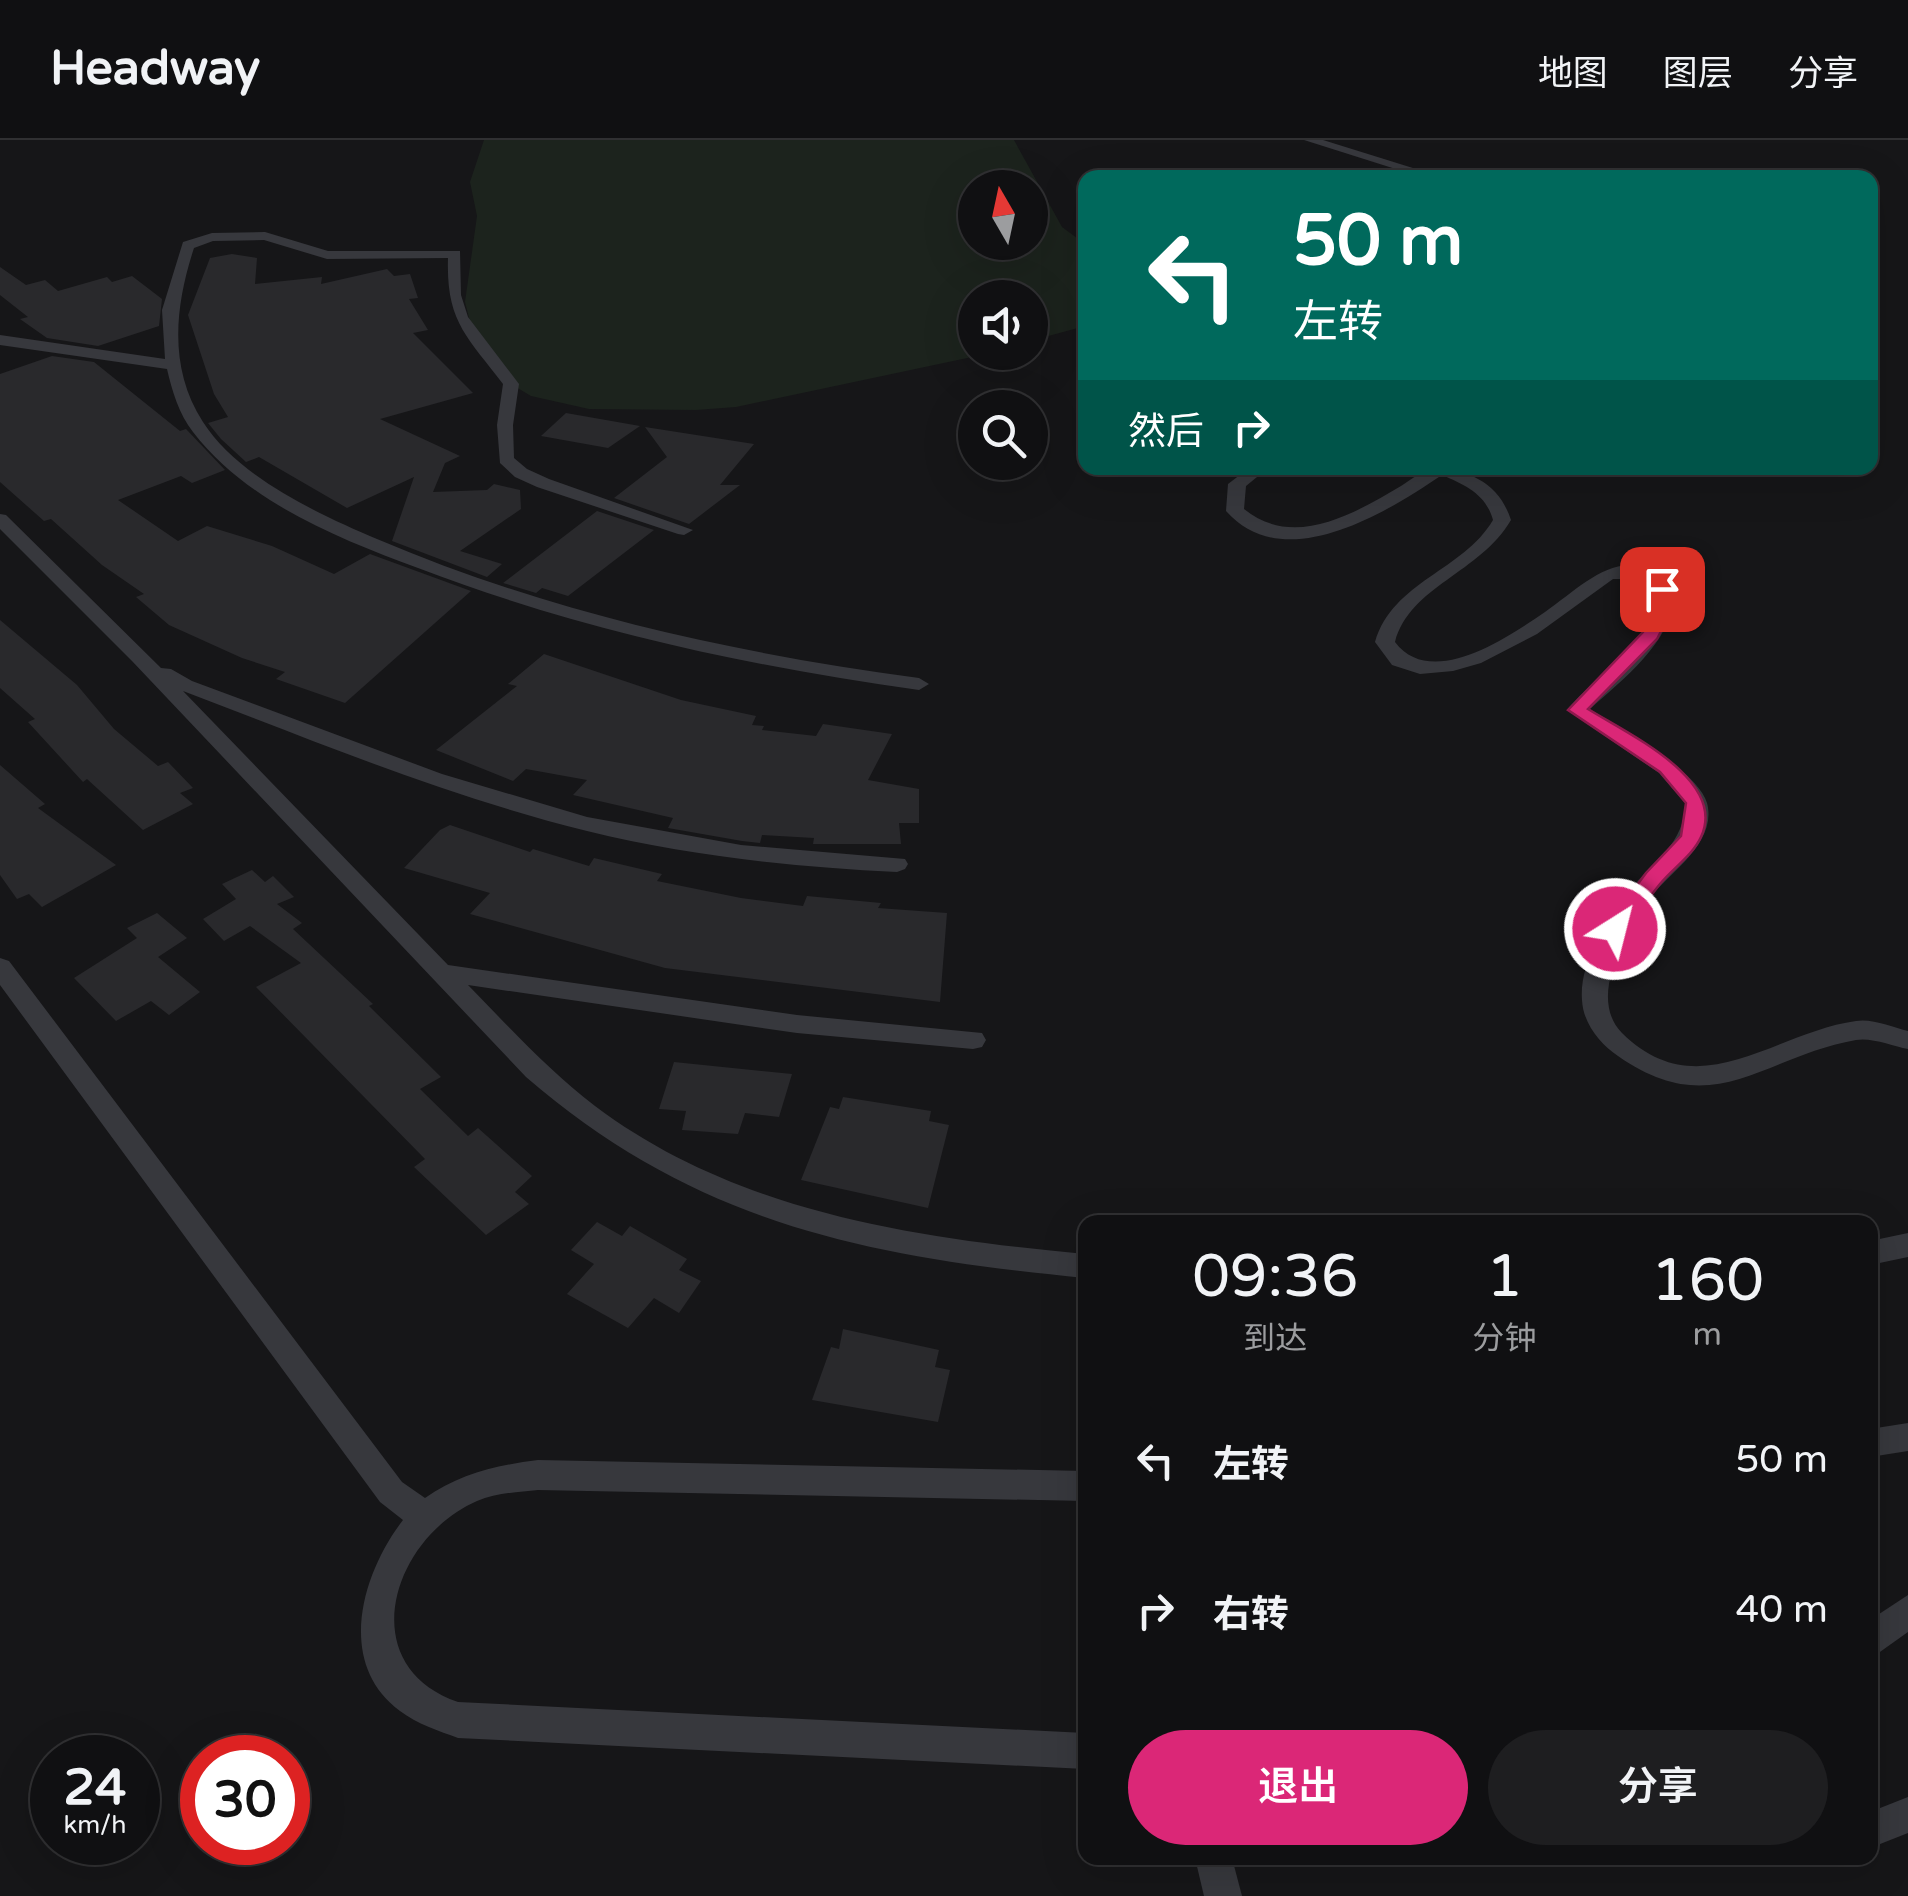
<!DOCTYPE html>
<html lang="zh">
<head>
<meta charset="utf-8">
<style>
	body { margin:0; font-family:"Varela Round","Noto Sans SC",sans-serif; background:#1e1e20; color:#f1f3f6; height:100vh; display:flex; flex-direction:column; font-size:38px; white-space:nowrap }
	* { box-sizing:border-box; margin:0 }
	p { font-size:32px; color:#9c9d9f }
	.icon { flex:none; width:55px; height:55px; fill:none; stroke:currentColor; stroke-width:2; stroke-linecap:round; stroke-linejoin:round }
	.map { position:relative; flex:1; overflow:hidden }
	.sheet { position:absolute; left:1078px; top:1075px; width:800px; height:650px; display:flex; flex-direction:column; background:#101012; border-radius:20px; box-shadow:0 10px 40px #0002,0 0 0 2px #303032 }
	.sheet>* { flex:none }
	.top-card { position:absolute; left:1078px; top:30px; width:800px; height:305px; border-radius:20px; box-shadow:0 10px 40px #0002,0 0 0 2px #303032; background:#00695c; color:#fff; overflow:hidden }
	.needle { width:65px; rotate:351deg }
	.buttons { position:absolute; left:958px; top:30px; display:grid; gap:20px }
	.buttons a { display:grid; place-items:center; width:90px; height:90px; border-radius:50%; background:#101012; box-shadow:0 10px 40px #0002,0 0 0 2px #303032; font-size:50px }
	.speed { position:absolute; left:30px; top:1595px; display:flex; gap:20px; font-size:50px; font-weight:700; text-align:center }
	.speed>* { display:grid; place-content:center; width:130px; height:130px; border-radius:50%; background:#101012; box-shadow:0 10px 40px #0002,0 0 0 2px #303032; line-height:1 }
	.speed small { font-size:25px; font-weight:400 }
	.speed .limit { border:15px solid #d22; background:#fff; color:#111 }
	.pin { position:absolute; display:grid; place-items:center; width:85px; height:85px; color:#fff; margin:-42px; border-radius:20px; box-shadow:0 5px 15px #0006 }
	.me { position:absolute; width:110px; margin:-55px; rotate:36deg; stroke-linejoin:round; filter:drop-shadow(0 0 8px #0008) }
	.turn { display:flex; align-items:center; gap:35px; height:210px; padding:0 50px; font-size:45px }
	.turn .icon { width:130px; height:130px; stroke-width:2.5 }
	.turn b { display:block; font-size:70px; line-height:85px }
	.then { display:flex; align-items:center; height:95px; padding:0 50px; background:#0003; gap:20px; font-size:38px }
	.eta { display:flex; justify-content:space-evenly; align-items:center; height:170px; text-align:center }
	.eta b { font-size:60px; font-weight:600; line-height:70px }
	.action { display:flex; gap:20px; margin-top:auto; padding:20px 50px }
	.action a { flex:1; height:115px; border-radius:60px; background:#db2777; color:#fff; font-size:40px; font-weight:600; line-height:115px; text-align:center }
	.action a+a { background:#1e1e20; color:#f1f3f6 }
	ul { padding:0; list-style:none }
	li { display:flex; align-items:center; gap:30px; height:150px; padding:0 50px }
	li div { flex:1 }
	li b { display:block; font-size:38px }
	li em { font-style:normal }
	header { display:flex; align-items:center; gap:60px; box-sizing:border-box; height:140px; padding:0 50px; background:#101012; border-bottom:2px solid #303032 }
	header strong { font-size:48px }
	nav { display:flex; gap:55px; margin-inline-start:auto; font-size:35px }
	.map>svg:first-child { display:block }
</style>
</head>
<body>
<header>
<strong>Headway</strong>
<nav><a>地图</a><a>图层</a><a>分享</a></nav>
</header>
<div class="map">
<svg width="1908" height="1756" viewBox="0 0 1908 1756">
	<rect width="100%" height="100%" fill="#161618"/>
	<path fill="#1c231d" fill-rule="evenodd" d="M484 0H1014L1062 87 1085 104V186L1030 201V158H975V212L989 213 972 217 736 267 696 270 589 269 531 256 511 244 476 205 465 162 477 76 470 42ZM975 48H1030V102H975Z"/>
	<g fill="#29292c">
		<path d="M232 114 257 118 255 144 322 137 321 144 387 129 394 136 410 134 418 158 409 159 428 190 413 193 473 253 380 279 460 316 445 323 433 352 487 350 494 344 520 350 521 369 460 411 502 424 487 437 392 401 414 337 347 368 259 317 246 322 221 299 208 283 228 277 214 254 188 175 210 118Z"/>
		<path d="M0 127 26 145 45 140 58 151 107 137 112 142 132 136 162 159 159 186 98 206 47 198 20 179 28 177 0 155Z"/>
		<path d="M52 216 94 222 180 291 186 289 225 330 192 343 181 336 118 360 178 401 207 386 272 406 334 434 370 414 471 451 345 563 276 539 285 532 242 518 169 485 136 457 144 454 102 425 51 379 44 381 0 342V234Z"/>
		<path d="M566 273 640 286 608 308 541 296Z"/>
		<path d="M645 287 754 304 720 345H740L689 384 614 358 667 317Z"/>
		<path d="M597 371 654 390 568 456 542 448 536 453 503 443Z"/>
		<path d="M0 480 77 545 114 589 158 626 168 622 193 648 180 653 193 664 143 690 87 639 83 642 28 582 35 579 0 548Z"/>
		<path d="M544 514 681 560 756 576 752 585 764 586 762 590 816 596 823 584 892 594 868 640 919 649V683H899L901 704H813L814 698 762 695 760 703 742 701 668 688 673 678 573 655 587 640 526 629 513 641 436 610 517 546 508 544Z"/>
		<path d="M0 625 45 664 38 668 116 725 42 767 29 754 17 759 0 735Z"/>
		<path d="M450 685 530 712 533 709 589 726 594 718 662 734 657 741 741 758 803 766 807 756 881 763 878 768 947 773 940 862 665 828 470 774 490 753 404 728 440 690Z"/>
		<path d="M252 730 265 742 273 736 294 757 277 764 302 783 293 789 373 864 369 866 441 937 420 949 468 996 478 988 532 1036 515 1052 529 1064 486 1095 414 1027 425 1019 256 847 301 823 250 786 224 801 203 779 236 759 222 744Z"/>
		<path d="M157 773 187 798 158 817 200 852 169 875 151 861 116 881 74 838 137 798 127 788Z"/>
		<path d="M674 922 792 934 779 977 745 973 738 994 682 990 686 971 659 969Z"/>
		<path d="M843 957 931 971 929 981 949 985 928 1068 801 1040 830 967 839 969Z"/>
		<path d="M597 1082 622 1096 630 1086 687 1119 679 1130 701 1141 679 1173 654 1158 628 1188 567 1154 594 1124 571 1110Z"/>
		<path d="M843 1189 939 1210 935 1227 950 1230 938 1282 812 1260 831 1207 839 1209Z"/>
	</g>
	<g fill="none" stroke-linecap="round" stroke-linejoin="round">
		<g fill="#37383d" fill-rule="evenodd">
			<path d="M1304 0H1323L1445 38H1424Z"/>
			<path d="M265 92 328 111H460L461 155 468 177 519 244 513 285 514 318 527 329 549 339 693 390 684 395 678 394 537 347 515 337 500 323 497 285 503 244C467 196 446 182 448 118L327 119 264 100 213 101 194 108C175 166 168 228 203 282 238 337 320 375 377 399 551 473 733 513 919 538L929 544 919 550C748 526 580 490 418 428 337 398 247 362 193 292 179 274 172 251 167 229L0 205V195L165 219 162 170 183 102 212 93Z"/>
			<path d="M1249 328H1268L1246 346 1244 369C1294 410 1355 373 1401 346 1411 340 1423 329 1434 328 1450 325 1465 332 1478 339 1495 348 1505 362 1511 380 1480 433 1410 446 1395 502 1431 550 1507 498 1545 472 1587 443 1630 393 1675 455 1671 503 1623 539 1590 569 1618 587 1698 631 1707 663 1718 704 1666 735 1645 763 1627 787 1613 815 1609 844 1606 862 1609 880 1622 893 1699 969 1774 892 1856 881 1871 878 1893 887 1908 891V909C1893 906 1871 897 1856 900 1761 917 1714 983 1618 916 1600 904 1583 883 1582 860 1579 823 1607 779 1630 750 1653 721 1685 704 1685 663L1659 633 1567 570C1597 533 1651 508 1657 455L1633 439H1613L1537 494 1481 523 1453 531 1420 534 1392 525 1375 502C1393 441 1463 431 1493 380 1486 354 1465 345 1442 335 1387 372 1284 437 1226 371L1228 344Z"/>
			<path d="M0 374 6 375 161 528 171 529 192 541 442 634 587 677 741 705 905 719 908 724 905 729 897 732C793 727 689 716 587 691 449 657 317 602 183 551L448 825 797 875 982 893 986 900 982 907 973 909 797 893 468 845C509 887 548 930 595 966 736 1072 914 1098 1085 1114V1138C868 1117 696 1084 526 937L132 521 0 389Z"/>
			<path d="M0 818 9 821 402 1342 425 1358C459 1334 497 1325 538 1320L1085 1331V1361L538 1350C518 1352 496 1353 477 1361 392 1398 352 1525 458 1562L1085 1593V1629L458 1598C439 1591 417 1584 400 1571 335 1523 362 1433 403 1380L380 1362 0 845Z"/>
			<path d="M1908 1093V1117L1870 1125V1101Z"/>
			<path d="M1908 1283V1311L1870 1317V1289Z"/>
			<path d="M1908 1455V1492L1870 1519V1480Z"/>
			<path d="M1908 1657V1693L1870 1708V1672Z"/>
			<path d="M1195 1718H1232L1242 1756H1204Z"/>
		</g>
	</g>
	<path fill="#db2777" stroke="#8e194d" stroke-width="2.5" d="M1662 444 1669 446 1676 462 1657 499 1588 569C1628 594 1728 640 1701 697 1693 715 1672 729 1660 744 1647 760 1635 778 1623 795L1615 797 1604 789 1646 733 1681 696 1686 663 1660 632 1568 570 1643 492 1659 462 1654 449Z"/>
</svg>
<div class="buttons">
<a><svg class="needle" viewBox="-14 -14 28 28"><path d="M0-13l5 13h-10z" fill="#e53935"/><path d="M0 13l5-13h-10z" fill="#9c9d9f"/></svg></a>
<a><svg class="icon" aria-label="sound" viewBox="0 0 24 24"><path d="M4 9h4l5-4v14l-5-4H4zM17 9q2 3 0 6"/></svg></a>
<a><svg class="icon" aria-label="search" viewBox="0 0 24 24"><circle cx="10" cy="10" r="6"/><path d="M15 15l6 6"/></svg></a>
</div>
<div class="speed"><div>24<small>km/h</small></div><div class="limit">30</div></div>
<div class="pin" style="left:1662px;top:449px;background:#d93025"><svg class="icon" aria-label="arrive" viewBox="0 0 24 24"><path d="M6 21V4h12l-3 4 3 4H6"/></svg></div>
<svg class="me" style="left:1615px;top:789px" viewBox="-20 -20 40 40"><circle r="17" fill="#db2777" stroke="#fff" stroke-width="3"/><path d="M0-11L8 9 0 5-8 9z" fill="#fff"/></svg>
<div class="top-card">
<div class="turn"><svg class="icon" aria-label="left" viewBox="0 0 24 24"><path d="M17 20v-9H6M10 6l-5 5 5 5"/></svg><div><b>50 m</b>左转</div></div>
<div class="then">然后<svg class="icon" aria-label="right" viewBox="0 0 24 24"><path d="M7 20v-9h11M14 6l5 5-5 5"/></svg></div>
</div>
<section class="sheet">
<div class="eta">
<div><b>09:36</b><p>到达</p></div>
<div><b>1</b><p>分钟</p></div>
<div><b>160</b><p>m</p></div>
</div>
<ul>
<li><svg class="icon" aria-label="left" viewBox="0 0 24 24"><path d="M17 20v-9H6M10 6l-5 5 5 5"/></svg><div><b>左转</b></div><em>50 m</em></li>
<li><svg class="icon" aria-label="right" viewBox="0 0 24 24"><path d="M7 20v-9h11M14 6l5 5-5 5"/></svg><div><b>右转</b></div><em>40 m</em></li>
</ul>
<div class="action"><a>退出</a><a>分享</a></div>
</section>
</div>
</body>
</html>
